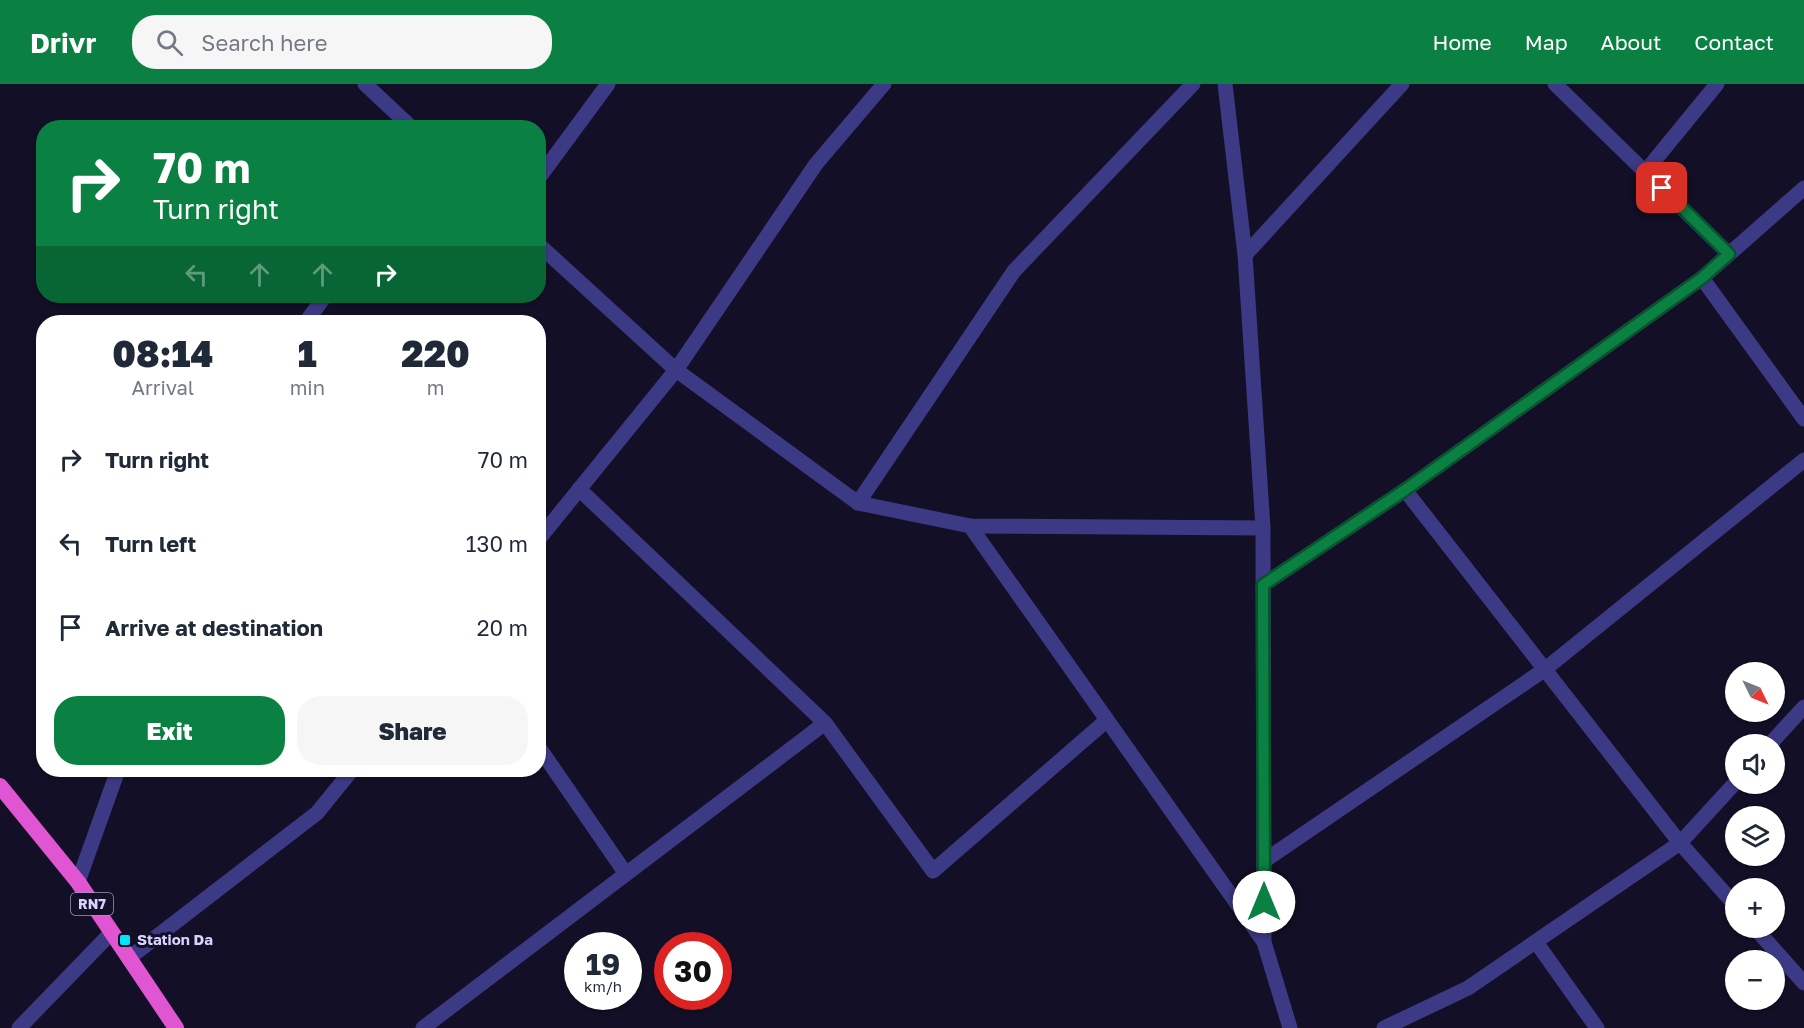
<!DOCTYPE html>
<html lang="en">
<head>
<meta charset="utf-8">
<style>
	body { margin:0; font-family:"Golos Text",sans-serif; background:#f6f6f7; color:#1f2937; height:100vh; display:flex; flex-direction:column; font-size:22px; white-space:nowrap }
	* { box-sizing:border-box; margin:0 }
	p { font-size:20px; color:#747a83 }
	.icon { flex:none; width:33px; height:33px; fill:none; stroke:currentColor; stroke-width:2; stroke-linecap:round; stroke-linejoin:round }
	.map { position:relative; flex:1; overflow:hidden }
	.details { position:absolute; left:36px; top:231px; width:510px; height:462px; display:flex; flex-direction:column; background:#fff; border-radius:24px; box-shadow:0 2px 4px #0004 }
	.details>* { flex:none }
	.hud { position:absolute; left:36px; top:36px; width:510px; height:183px; border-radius:24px; box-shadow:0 2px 4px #0004; background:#0b8043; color:#fff; overflow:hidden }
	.needle { width:39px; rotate:133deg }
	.controls { position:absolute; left:1725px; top:578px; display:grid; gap:12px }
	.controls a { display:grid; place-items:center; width:60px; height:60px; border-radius:50%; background:#fff; box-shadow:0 2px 4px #0004; font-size:30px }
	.speed { position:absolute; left:564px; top:848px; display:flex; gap:12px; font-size:30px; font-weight:700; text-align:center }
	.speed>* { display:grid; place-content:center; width:78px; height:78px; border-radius:50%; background:#fff; box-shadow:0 2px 4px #0004; line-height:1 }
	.speed small { font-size:15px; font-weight:400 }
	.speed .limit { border:9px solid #d22; background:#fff; color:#111 }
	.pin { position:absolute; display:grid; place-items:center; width:51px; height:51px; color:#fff; margin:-26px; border-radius:12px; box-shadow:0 3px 9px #0006 }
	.me { position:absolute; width:66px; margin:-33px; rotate:0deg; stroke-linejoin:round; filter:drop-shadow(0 0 4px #0008) }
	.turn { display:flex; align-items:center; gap:21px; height:126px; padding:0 18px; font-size:27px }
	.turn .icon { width:78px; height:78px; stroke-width:2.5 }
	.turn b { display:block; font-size:42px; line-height:51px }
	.lanes { display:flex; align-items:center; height:57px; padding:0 18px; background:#0003; justify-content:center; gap:30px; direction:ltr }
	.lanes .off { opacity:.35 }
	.eta { display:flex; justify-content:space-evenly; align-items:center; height:102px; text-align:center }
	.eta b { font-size:36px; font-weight:800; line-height:42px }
	.cta { display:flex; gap:12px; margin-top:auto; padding:12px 18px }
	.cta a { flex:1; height:69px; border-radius:24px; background:#0b8043; color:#fff; font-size:24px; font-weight:800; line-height:69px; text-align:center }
	.cta a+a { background:#f6f6f7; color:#1f2937 }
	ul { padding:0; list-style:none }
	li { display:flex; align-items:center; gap:18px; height:84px; padding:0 18px }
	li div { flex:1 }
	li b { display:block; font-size:22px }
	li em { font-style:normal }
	header { display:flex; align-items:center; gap:36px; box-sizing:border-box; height:84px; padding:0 30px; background:#0b8043; color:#fff }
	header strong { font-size:28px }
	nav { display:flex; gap:33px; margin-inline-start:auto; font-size:21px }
	.search { width:420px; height:54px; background:#f6f6f7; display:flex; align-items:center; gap:15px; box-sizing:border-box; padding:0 21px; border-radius:24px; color:#747a83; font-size:22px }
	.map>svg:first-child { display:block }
</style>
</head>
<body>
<header>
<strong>Drivr</strong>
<div class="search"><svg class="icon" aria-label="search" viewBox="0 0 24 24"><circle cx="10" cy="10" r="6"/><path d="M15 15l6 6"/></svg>Search here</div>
<nav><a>Home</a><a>Map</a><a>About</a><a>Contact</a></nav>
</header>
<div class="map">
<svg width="1804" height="944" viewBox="0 0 1804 944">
	<rect width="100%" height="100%" fill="#130f26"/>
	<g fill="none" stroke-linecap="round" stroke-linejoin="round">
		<g stroke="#3d3a85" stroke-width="15">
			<path d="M365 0 412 44"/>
			<path d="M1225 0 1245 171 1263 444 1264 858 1290 944"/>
			<path d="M1555 0 1729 170"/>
			<path d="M1645 88 1717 0"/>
			<path d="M538 95 608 0"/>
			<path d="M538 160 676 286 858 419 970 442 1263 444"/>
			<path d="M1245 171 1402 0"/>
			<path d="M1702 194 1804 335"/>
			<path d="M306 238 325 212"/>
			<path d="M579 405 825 639 933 787 1107 636"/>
			<path d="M1405 406 1680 759 1736 822"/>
			<path d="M858 419 1014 187 1193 0"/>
			<path d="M970 442 1264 858"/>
			<path d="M538 456 676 286 816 80 884 0"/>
			<path d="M1263 501 1405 406 1702 194 1804 104"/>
			<path d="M1770 660 1804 623"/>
			<path d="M538 662 626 790"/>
			<path d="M1264 777 1544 586 1804 376"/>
			<path d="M78 798 118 686"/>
			<path d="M1754 843 1804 899"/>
			<path d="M1536 858 1597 944"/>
			<path d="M129 874 317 729 352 686"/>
			<path d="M19 944 112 848"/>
			<path d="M423 944 825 639"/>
			<path d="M1384 944 1468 904 1680 759 1736 698"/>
		</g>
		<path stroke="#e055d1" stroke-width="16" d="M0 702 78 798 176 944"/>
	</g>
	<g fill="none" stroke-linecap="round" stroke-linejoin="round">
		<defs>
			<path id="route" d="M1264 818 1263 501 1405 406 1702 194 1729 170 1662 104"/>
		</defs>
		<use href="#route" stroke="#07532c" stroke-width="15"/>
		<use href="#route" stroke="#0b8043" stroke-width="10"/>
	</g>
	<rect fill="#00e5ff" stroke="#130f26" stroke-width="2" x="119" y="850" width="12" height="12" rx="3"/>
	<g text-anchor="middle" stroke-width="6" stroke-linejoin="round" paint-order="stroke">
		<rect fill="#130f26" stroke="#9e99be" stroke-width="1.5" x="71" y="809" width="42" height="22" rx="4.5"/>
		<g font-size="14" font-weight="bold" fill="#d9d4ff">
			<text x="92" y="825">RN7</text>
		</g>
		<g font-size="15" font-weight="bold" fill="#d9d4ff" stroke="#130f26" text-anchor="start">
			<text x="137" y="861">Station Da</text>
		</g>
	</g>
</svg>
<div class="controls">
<a><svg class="needle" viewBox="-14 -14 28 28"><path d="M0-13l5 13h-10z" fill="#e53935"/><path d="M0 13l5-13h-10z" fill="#747a83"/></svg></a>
<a><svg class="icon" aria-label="sound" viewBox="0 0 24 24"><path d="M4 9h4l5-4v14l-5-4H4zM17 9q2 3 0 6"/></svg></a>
<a><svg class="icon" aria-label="layers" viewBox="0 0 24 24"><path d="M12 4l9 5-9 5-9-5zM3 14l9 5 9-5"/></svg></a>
<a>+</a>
<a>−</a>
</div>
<div class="speed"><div>19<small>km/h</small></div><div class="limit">30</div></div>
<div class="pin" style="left:1662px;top:104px;background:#d93025"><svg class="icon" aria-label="arrive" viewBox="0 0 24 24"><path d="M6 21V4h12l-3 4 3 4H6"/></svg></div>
<svg class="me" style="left:1264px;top:818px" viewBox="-20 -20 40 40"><circle r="19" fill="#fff"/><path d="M0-13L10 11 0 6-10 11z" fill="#0b8043"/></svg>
<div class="hud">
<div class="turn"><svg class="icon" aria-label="right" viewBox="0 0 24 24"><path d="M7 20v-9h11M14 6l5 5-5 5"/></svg><div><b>70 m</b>Turn right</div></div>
<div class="lanes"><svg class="icon off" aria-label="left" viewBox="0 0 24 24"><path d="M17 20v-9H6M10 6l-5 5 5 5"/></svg><svg class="icon off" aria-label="ahead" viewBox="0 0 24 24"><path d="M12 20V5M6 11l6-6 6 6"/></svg><svg class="icon off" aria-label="ahead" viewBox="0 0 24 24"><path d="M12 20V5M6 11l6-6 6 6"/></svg><svg class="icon" aria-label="right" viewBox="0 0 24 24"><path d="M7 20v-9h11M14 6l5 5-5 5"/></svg></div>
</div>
<section class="details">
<div class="eta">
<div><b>08:14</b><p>Arrival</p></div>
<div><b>1</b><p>min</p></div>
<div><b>220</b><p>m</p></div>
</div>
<ul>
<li><svg class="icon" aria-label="right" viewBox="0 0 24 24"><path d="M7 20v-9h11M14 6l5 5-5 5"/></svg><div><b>Turn right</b></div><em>70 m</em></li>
<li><svg class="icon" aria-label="left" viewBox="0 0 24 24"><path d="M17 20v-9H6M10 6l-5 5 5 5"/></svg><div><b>Turn left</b></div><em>130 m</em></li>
<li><svg class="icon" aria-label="arrive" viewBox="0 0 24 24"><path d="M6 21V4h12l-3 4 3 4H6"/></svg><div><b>Arrive at destination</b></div><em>20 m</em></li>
</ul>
<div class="cta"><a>Exit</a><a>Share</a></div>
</section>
</div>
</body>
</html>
